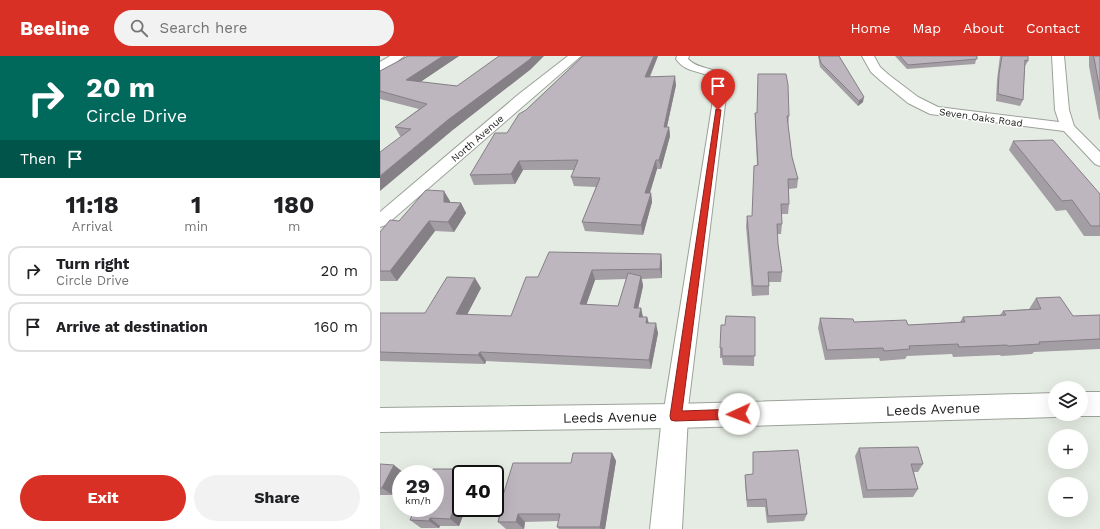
<!DOCTYPE html>
<html lang="en">
<head>
<meta charset="utf-8">
<style>
	body { margin:0; font-family:"Work Sans",sans-serif; background:#f2f2f2; color:#202124; height:100vh; display:flex; flex-direction:column; font-size:15px; white-space:nowrap }
	* { box-sizing:border-box; margin:0 }
	p { font-size:13px; color:#757577 }
	.icon { flex:none; width:22px; height:22px; fill:none; stroke:currentColor; stroke-width:2; stroke-linecap:round; stroke-linejoin:round }
	.map { position:relative; flex:1; overflow:hidden }
	.sheet { display:flex; flex-direction:column; background:#fff; width:380px }
	.sheet>* { flex:none }
	.hud { background:#00695c; color:#fff; overflow:hidden }
	.tools { position:absolute; left:668px; top:325px; display:grid; gap:8px }
	.tools a { display:grid; place-items:center; width:40px; height:40px; border-radius:50%; background:#fff; box-shadow:0 4px 16px #0002; font-size:20px }
	.speed { position:absolute; left:12px; top:409px; display:flex; gap:8px; font-size:20px; font-weight:700; text-align:center }
	.speed>* { display:grid; place-content:center; width:52px; height:52px; border-radius:50%; background:#fff; box-shadow:0 4px 16px #0002; line-height:1 }
	.speed small { font-size:10px; font-weight:400 }
	.speed .limit { border:2px solid #111; border-radius:6px; background:#fff; color:#111 }
	.pin { position:absolute; display:grid; place-items:center; width:34px; height:34px; color:#fff; margin:-41px -17px; border-radius:50% 50% 50% 0; rotate:-45deg; box-shadow:0 0 4px #0007 }
	.pin .icon { rotate:45deg }
	.me { position:absolute; width:44px; margin:-22px; rotate:268deg; stroke-linejoin:round; filter:drop-shadow(0 0 3px #0008) }
	.turn { display:flex; align-items:center; gap:14px; height:84px; padding:0 20px; font-size:18px }
	.turn .icon { width:52px; height:52px; stroke-width:2.5 }
	.turn b { display:block; font-size:28px; line-height:34px }
	.then { display:flex; align-items:center; height:38px; padding:0 20px; background:#0003; gap:8px; font-size:15px }
	.eta { display:flex; justify-content:space-evenly; align-items:center; height:68px; text-align:center }
	.eta b { font-size:24px; font-weight:700; line-height:28px }
	.primary-button { display:flex; gap:8px; margin-top:auto; padding:8px 20px }
	.primary-button a { flex:1; height:46px; border-radius:24px; background:#d93025; color:#fff; font-size:16px; font-weight:700; line-height:46px; text-align:center }
	.primary-button a+a { background:#f2f2f2; color:#202124 }
	ul { padding:0; list-style:none }
	li { display:flex; align-items:center; gap:12px; height:50px; margin:0 8px 6px; padding:0 12px; border:2px solid #e0e0e0; border-radius:12px }
	li div { flex:1 }
	li b { display:block; font-size:15px }
	li em { font-style:normal }
	header { display:flex; align-items:center; gap:24px; box-sizing:border-box; height:56px; padding:0 20px; background:#d93025; color:#fff }
	header strong { font-size:19px }
	nav { display:flex; gap:22px; margin-inline-start:auto; font-size:14px }
	.search { width:280px; height:36px; background:#f2f2f2; display:flex; align-items:center; gap:10px; box-sizing:border-box; padding:0 14px; border-radius:22px; color:#757577; font-size:15px }
	main { display:flex; flex:1; min-height:0 }
	.map>svg:first-child { display:block }
</style>
</head>
<body>
<header>
<strong>Beeline</strong>
<div class="search"><svg class="icon" aria-label="search" viewBox="0 0 24 24"><circle cx="10" cy="10" r="6"/><path d="M15 15l6 6"/></svg>Search here</div>
<nav><a>Home</a><a>Map</a><a>About</a><a>Contact</a></nav>
</header>
<main>
<section class="sheet">
<div class="hud">
<div class="turn"><svg class="icon" aria-label="right" viewBox="0 0 24 24"><path d="M7 20v-9h11M14 6l5 5-5 5"/></svg><div><b>20 m</b>Circle Drive</div></div>
<div class="then">Then<svg class="icon" aria-label="arrive" viewBox="0 0 24 24"><path d="M6 21V4h12l-3 4 3 4H6"/></svg></div>
</div>
<div class="eta">
<div><b>11:18</b><p>Arrival</p></div>
<div><b>1</b><p>min</p></div>
<div><b>180</b><p>m</p></div>
</div>
<ul>
<li><svg class="icon" aria-label="right" viewBox="0 0 24 24"><path d="M7 20v-9h11M14 6l5 5-5 5"/></svg><div><b>Turn right</b><p>Circle Drive</p></div><em>20 m</em></li>
<li><svg class="icon" aria-label="arrive" viewBox="0 0 24 24"><path d="M6 21V4h12l-3 4 3 4H6"/></svg><div><b>Arrive at destination</b></div><em>160 m</em></li>
</ul>
<div class="primary-button"><a>Exit</a><a>Share</a></div>
</section>
<div class="map">
<svg width="720" height="473" viewBox="0 0 720 473">
	<rect width="100%" height="100%" fill="#e5ece3"/>
	<g fill="none" stroke-linecap="round" stroke-linejoin="round">
		<defs>
			<g id="minor">
				<path d="M188 0H201L6 169 0 171V156L139 38Z"/>
				<path d="M297 0H309L308 3C319 15 338 10 348 24L307 360 304 368 295 371 286 368 283 360 336 25C324 13 307 19 296 3Z"/>
				<path d="M482 0H494L500 11 509 19 538 41 558 51 679 66 675 54 672 0H684L689 54 694 70 720 96V110L715 108 684 75 550 58 528 47 501 25 491 16Z"/>
			</g>
			<g id="tertiary">
				<path d="M10 0H24L5 15 0 16V6Z"/>
				<path d="M701 336H720V360H701L696 358H701Z"/>
				<path d="M675 337V358H683L675 361 295 372 0 376V352L295 348Z"/>
			</g>
			<path id="motorway" d="M295 348 305 351 308 360 302 473H270L282 360 285 351Z"/>
		</defs>
		<use href="#minor" stroke="#9ba299" stroke-width="2"/>
		<use href="#tertiary" stroke="#9ba299" stroke-width="2"/>
		<use href="#motorway" stroke="#9ba299" stroke-width="2"/>
		<use href="#minor" fill="#fff" fill-rule="evenodd"/>
		<use href="#tertiary" fill="#fff" fill-rule="evenodd"/>
		<use href="#motorway" fill="#fff" fill-rule="evenodd"/>
	</g>
	<g fill="#a39da4" fill-rule="evenodd">
		<path d="M28 0H79L40 26 77 30 151 13 74 73 21 80H20L15 71 39 53 0 43V15Z"/>
		<path d="M203 0H278L270 21 296 29 287 71H289L290 80 281 113H277L270 137H271L272 146 263 179 205 175 202 166 216 131 194 130 191 121 195 114H143L135 128 94 129 90 119 127 77 146 54Z"/>
		<path d="M438 0H459L483 46 478 50 440 11Z"/>
		<path d="M515 0H597L595 8 527 13Z"/>
		<path d="M620 0H648V5L645 10 643 44 640 50 616 45 617 24Z"/>
		<path d="M709 0H720V64L719 63 709 10Z"/>
		<path d="M375 57 409 60 408 70 412 101 418 123 417 132 409 133V148L408 158H401L402 168 401 178H397L398 188 402 216 401 226H389V239L372 240 366 170 367 160H372L377 109 375 67Z"/>
		<path d="M633 85 720 138V180H704L686 154 676 155 629 94Z"/>
		<path d="M70 145V146L81 147 86 157 74 176 55 175 17 225H0V176L19 165Z"/>
		<path d="M281 198 282 208V222L262 223 263 230 258 252H261L263 261H267L269 267 278 277 271 313 106 305 105 308 0 305V257H45L101 232 87 259 131 260 158 221ZM246 223 238 250 206 249 215 224Z"/>
		<path d="M656 242 693 260 720 259V293L654 296 652 298 621 300 620 299 573 301 572 298 527 300 525 303 500 305 499 302 445 304 438 272 440 262 474 266 528 269 580 266 583 261 620 259 623 255 649 253Z"/>
		<path d="M375 261 374 310 343 309 342 302H340V292L345 269Z"/>
		<path d="M479 392 543 408 538 416H534L538 433 533 441 483 442 475 400Z"/>
		<path d="M373 396 427 458 424 465 387 467 385 451H367L365 427V419L373 418Z"/>
		<path d="M232 397 236 405 225 473H179L177 471 179 465 145 466 144 473H126L118 466 119 460 117 459 191 407Z"/>
		<path d="M0 408 24 417 21 418V424L13 439H0Z"/>
		<path d="M53 413H89L94 418H81V452H86L79 470H60L59 472H41L30 464 35 452H55V418H51Z"/>
	</g>
	<g fill="#857f86">
		<path d="M63 0H79L30 33 26 24Z"/>
		<path d="M153 0H164L151 13 74 73 0 135V120L69 63Z"/>
		<path d="M274 0H278L266 29 265 21Z"/>
		<path d="M295 20 296 29 285 79 284 71Z"/>
		<path d="M484 41 483 46 478 50 479 45Z"/>
		<path d="M289 71 290 80 281 113 279 104Z"/>
		<path d="M276 104 277 113 267 146 265 137Z"/>
		<path d="M139 105 143 114 135 128 131 118Z"/>
		<path d="M64 135 70 145 69 156 64 146Z"/>
		<path d="M271 137 272 146 263 179 261 169Z"/>
		<path d="M81 147 86 157 74 176 68 166Z"/>
		<path d="M49 165 55 175 17 225 10 215Z"/>
		<path d="M281 198 282 208V222L280 213Z"/>
		<path d="M212 214 215 224 203 258 200 248Z"/>
		<path d="M261 220 263 230 256 262 254 252Z"/>
		<path d="M95 222 101 232 82 268 76 258Z"/>
		<path d="M261 252 263 262 259 261Z"/>
		<path d="M267 261 269 270 266 267Z"/>
		<path d="M276 267 278 277 271 313 269 304Z"/>
		<path d="M100 296 106 305 105 308 98 299Z"/>
		<path d="M232 397 236 405 225 473H221L220 471Z"/>
		<path d="M14 409 24 417V418H21V424L13 439 2 432Z"/>
		<path d="M89 413 94 418H88Z"/>
		<path d="M81 435V452H86L79 470 70 463Z"/>
		<path d="M138 458 145 466 144 473 136 466Z"/>
		<path d="M50 462 60 470 59 472 49 465Z"/>
	</g>
	<g fill="#beb6bf" stroke="#857f86">
		<path d="M28 0H63L26 24 77 30 119 0H153L149 4 69 63 0 120V96L31 73 15 71 47 48 0 35V15Z"/>
		<path d="M203 0H274L265 21 295 20 284 71H289L279 104H276L265 137H271L261 169 202 166 220 122 191 121 198 104 139 105 131 118 90 119 115 77H127L139 58 146 54Z"/>
		<path d="M439 0H459L484 41 479 45 441 7Z"/>
		<path d="M520 0H597V3L528 9Z"/>
		<path d="M622 0H648V5L645 4 643 44 618 38 619 18Z"/>
		<path d="M713 0H720V35L714 2Z"/>
		<path d="M378 18H406L408 29 409 60H407L412 101 418 123H408L409 148H401L402 168H397L398 188 402 216H388L389 230H373L367 160H372L374 110 378 109 375 57H377Z"/>
		<path d="M673 84 720 138V170H711L692 144 682 145 633 85Z"/>
		<path d="M46 134 64 135V146L81 147 68 166 49 165 10 215H0V176L10 164 19 165Z"/>
		<path d="M169 196 281 198 280 213 212 214 200 248 238 250 248 217 261 220 254 252H261L259 261H267L266 267H276L269 304 100 296 98 299 0 296V257H45L67 221 95 222 76 258 131 260 146 221H158Z"/>
		<path d="M680 241 693 260 720 259V283L659 286 660 288 628 290 627 289 579 291 578 288 529 290 530 293 504 295 503 292 447 294 440 262 473 263 474 266 526 264 528 269 585 266 583 261 626 259 623 255 661 253 656 242Z"/>
		<path d="M346 260 375 261V300H342V292H340L341 269H345Z"/>
		<path d="M538 391 543 408H531L538 433 487 434 479 392Z"/>
		<path d="M418 394 427 458 388 460 386 443 367 444 365 419 373 418V396Z"/>
		<path d="M193 397H232L220 471H177L180 458H138L136 466H118L120 458 117 459 133 407H191Z"/>
		<path d="M0 408 14 409 2 432H0Z"/>
		<path d="M53 413H89L88 418H81V435L70 463 50 462 49 465 30 464 35 452H55V418H51Z"/>
	</g>
	<path fill="#d93025" stroke="#8d1f18" d="M336 53 341 54 302 355 359 353 363 355 364 358 363 362 359 363 295 365 291 364 290 360Z"/>
	<g text-anchor="middle" stroke-width="3" stroke-linejoin="round" paint-order="stroke">
		<g font-size="10" fill="#1d1f1c" stroke="#fff">
			<text transform="translate(601 61) rotate(8)" y="4">Seven Oaks Road</text>
			<text transform="translate(97 82) rotate(-41)" y="4">North Avenue</text>
		</g>
		<g font-size="14" fill="#1d1f1c" stroke="#fff">
			<text transform="translate(553 353) rotate(-2)" y="5">Leeds Avenue</text>
			<text transform="translate(230 361) rotate(-1)" y="5">Leeds Avenue</text>
		</g>
	</g>
</svg>
<div class="tools">
<a><svg class="icon" aria-label="layers" viewBox="0 0 24 24"><path d="M12 4l9 5-9 5-9-5zM3 14l9 5 9-5"/></svg></a>
<a>+</a>
<a>−</a>
</div>
<div class="speed"><div>29<small>km/h</small></div><div class="limit">40</div></div>
<div class="pin" style="left:338px;top:54px;background:#d93025"><svg class="icon" aria-label="arrive" viewBox="0 0 24 24"><path d="M6 21V4h12l-3 4 3 4H6"/></svg></div>
<svg class="me" style="left:359px;top:358px" viewBox="-20 -20 40 40"><circle r="19" fill="#fff"/><path d="M0-13L10 11 0 6-10 11z" fill="#d93025"/></svg>
</div>
</main>
</body>
</html>
